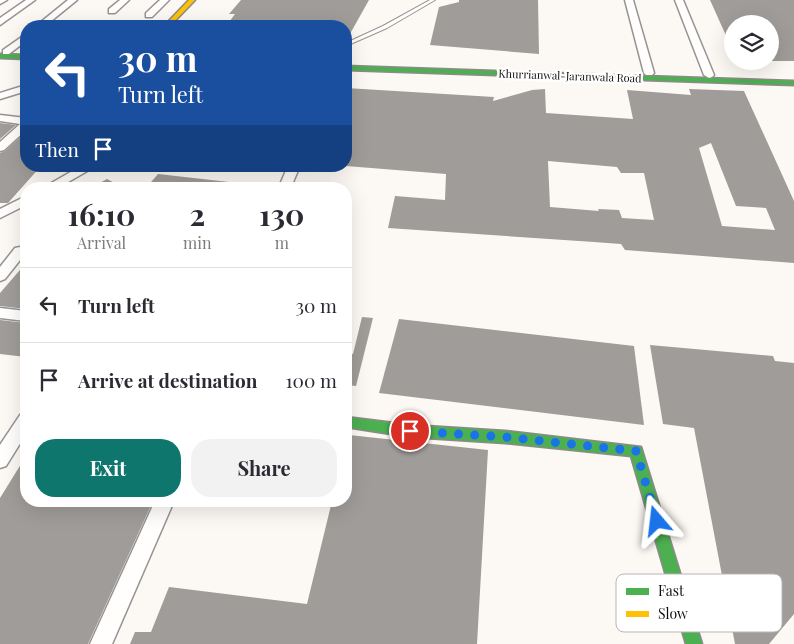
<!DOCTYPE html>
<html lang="en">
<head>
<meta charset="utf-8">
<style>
	body { margin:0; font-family:"Playfair Display",serif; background:#f2f2f3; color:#2b2b33; height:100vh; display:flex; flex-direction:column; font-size:19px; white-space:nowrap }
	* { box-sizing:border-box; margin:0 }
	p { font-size:16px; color:#7c7c81 }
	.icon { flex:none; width:28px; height:28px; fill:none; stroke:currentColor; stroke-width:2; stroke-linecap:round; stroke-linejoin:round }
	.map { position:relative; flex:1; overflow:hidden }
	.details { position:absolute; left:20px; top:182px; width:332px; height:325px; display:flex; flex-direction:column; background:#fff; border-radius:20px; box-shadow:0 5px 20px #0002 }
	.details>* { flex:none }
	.top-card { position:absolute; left:20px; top:20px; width:332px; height:152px; border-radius:20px; box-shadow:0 5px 20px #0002; background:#1a4fa0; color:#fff; overflow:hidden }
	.fabs { position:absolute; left:724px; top:15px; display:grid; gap:10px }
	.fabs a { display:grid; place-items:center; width:55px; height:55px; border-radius:50%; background:#fff; box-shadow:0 5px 20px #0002; font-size:25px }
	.pin { position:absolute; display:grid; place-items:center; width:42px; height:42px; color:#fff; margin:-21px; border:2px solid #fff; border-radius:50%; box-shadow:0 1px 5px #0007 }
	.me { position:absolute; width:55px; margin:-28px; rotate:343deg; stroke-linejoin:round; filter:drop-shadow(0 0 4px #0008) }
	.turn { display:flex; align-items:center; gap:18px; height:105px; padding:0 15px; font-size:22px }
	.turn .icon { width:65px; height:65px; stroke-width:2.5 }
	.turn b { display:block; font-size:35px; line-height:42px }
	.then { display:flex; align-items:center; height:48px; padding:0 15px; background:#0003; gap:10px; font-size:19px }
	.eta { display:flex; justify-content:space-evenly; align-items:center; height:85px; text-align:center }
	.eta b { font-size:30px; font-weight:700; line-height:35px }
	.button { display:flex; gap:10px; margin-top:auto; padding:10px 15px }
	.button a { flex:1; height:58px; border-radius:20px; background:#0f766e; color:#fff; font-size:20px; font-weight:700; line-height:58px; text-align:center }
	.button a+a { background:#f2f2f3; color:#2b2b33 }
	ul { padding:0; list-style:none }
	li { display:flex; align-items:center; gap:15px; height:75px; padding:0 15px; border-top:1px solid #e1e1e2 }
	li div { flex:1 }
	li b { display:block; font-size:19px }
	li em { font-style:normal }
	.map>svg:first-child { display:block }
</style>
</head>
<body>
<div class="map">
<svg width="794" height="644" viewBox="0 0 794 644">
	<rect width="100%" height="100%" fill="#fcf9f4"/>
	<g fill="#9f9c99" fill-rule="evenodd">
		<path d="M241 0H369L346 41V26H226L235 14H229Z"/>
		<path d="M459 0H538L539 54 430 45 439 7 459 2Z"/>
		<path d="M710 0H794V61H770V24H732V49Z"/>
		<path d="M346 88 494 97 493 101 532 90 545 89 546 113 633 119 627 90 691 95 689 89 744 91 794 201V263L625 250 621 244 594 242 388 228 395 196 445 200 446 174 346 166ZM711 143 736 206 766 208 775 230 722 226 699 148ZM548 161 617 167 621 173H644L654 220 622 218 619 210 598 209 599 211 550 207Z"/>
		<path d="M0 123 16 125 0 139Z"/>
		<path d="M26 132V166H41L8 203H0V153L5 151Z"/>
		<path d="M158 174 229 182 228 189H145Z"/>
		<path d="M107 179 126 189H89Z"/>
		<path d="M26 263V309L0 306V293Z"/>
		<path d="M362 317 373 318 356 386 346 385V353L353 354Z"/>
		<path d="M399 319 634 346 644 425 379 393Z"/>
		<path d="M0 320 26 323V357L0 354Z"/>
		<path d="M650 345 773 356 775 361 794 363V614L769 644H735L694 428 663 424Z"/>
		<path d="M349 435 488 450 477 644H130L135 632H151L169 587 307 604 332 501H346V445Z"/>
		<path d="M26 456V501H153L88 644H0V498Z"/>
	</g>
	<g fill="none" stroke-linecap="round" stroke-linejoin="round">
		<defs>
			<path id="lane" d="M430 0H435L387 28 346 46V43L383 26Z"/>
			<g id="street">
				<path d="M0 0H7L0 4Z"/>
				<path d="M26 0H35L0 25V18Z"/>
				<path d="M68 0H77L45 26H36Z"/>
				<path d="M120 0H129L115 13H109V9Z"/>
				<path d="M160 0H169L152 17H146V13Z"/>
				<path d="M625 0H633L654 73 652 75H646L644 73Z"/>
				<path d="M675 0H683L714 75 712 77 709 78 704 75Z"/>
				<path d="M26 34V41L9 54H3V50Z"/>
				<path d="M26 85V91L0 99V93Z"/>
				<path d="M0 115 26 118V130L4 150 0 151V142L20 124 0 121Z"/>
				<path d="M81 166H96L56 189H41Z"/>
				<path d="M288 166H300L290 189H278Z"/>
				<path d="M26 196V205L0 218V209Z"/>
				<path d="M20 247H26V255H24L5 279 0 281V267L15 248Z"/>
				<path d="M0 308 26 311V321L0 318Z"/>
				<path d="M26 413V434L6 466 0 468V445L20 415Z"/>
				<path d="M155 501H174L112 644H90Z"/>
			</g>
			<g id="fast">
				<path d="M0 54 26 55V59L0 58Z"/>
				<path d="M346 66 794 81V85L346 70Z"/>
				<path d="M346 417 410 425 505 431 641 447 702 644H686L631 456 505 443 410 437 346 427Z"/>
			</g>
			<path id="slow" d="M189 0H195L170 26H164Z"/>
		</defs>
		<use href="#lane" stroke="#969492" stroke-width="2"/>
		<use href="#street" stroke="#969492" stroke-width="3"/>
		<use href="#fast" stroke="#8c8b89" stroke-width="3"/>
		<use href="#slow" stroke="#8c8b89" stroke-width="3"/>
		<use href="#lane" fill="#fffefd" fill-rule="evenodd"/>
		<use href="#street" fill="#fffefd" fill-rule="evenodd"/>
		<use href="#fast" fill="#4caf50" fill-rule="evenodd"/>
		<use href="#slow" fill="#ffc107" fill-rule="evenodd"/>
	</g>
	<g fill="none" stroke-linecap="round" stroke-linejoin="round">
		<path stroke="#1a73e8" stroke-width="9" stroke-dasharray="0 16.2" d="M410 431 505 437 636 451 657 521"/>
	</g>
	<g text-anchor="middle" stroke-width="5" stroke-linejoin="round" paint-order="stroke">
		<g font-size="11" fill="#0f0f0f" stroke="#fff">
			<text transform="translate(570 76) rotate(2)" y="4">Khurrianwal-Jaranwala Road</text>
		</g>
	</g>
	<rect x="616" y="574" width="166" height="58" rx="8" fill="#fff" stroke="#b7b7b7" stroke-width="1"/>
	<rect x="626" y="588" width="23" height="7" fill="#4caf50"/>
	<rect x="626" y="611" width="23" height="6" fill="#ffc107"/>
	<g font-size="14" fill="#0f0f0f">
		<text x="658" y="596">Fast</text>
		<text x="658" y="619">Slow</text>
	</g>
</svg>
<div class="fabs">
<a><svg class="icon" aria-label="layers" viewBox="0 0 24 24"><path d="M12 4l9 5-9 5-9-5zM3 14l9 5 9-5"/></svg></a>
</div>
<div class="pin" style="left:410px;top:431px;background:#d93025"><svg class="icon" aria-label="arrive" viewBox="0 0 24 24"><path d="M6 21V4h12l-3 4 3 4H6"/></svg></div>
<svg class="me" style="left:657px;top:521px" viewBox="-20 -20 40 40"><path d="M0-17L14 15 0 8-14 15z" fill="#1a73e8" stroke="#fff" stroke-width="4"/></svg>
<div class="top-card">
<div class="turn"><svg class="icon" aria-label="left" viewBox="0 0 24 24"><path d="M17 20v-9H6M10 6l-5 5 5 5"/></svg><div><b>30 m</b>Turn left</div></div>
<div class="then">Then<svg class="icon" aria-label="arrive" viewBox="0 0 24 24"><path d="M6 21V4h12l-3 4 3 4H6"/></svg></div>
</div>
<section class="details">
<div class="eta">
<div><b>16:10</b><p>Arrival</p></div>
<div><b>2</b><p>min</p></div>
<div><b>130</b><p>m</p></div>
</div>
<ul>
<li><svg class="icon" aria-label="left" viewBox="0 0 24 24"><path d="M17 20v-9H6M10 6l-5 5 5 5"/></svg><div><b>Turn left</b></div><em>30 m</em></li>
<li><svg class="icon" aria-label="arrive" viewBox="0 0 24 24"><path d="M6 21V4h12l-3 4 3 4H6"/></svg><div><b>Arrive at destination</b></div><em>100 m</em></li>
</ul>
<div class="button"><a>Exit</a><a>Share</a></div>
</section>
</div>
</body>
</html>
